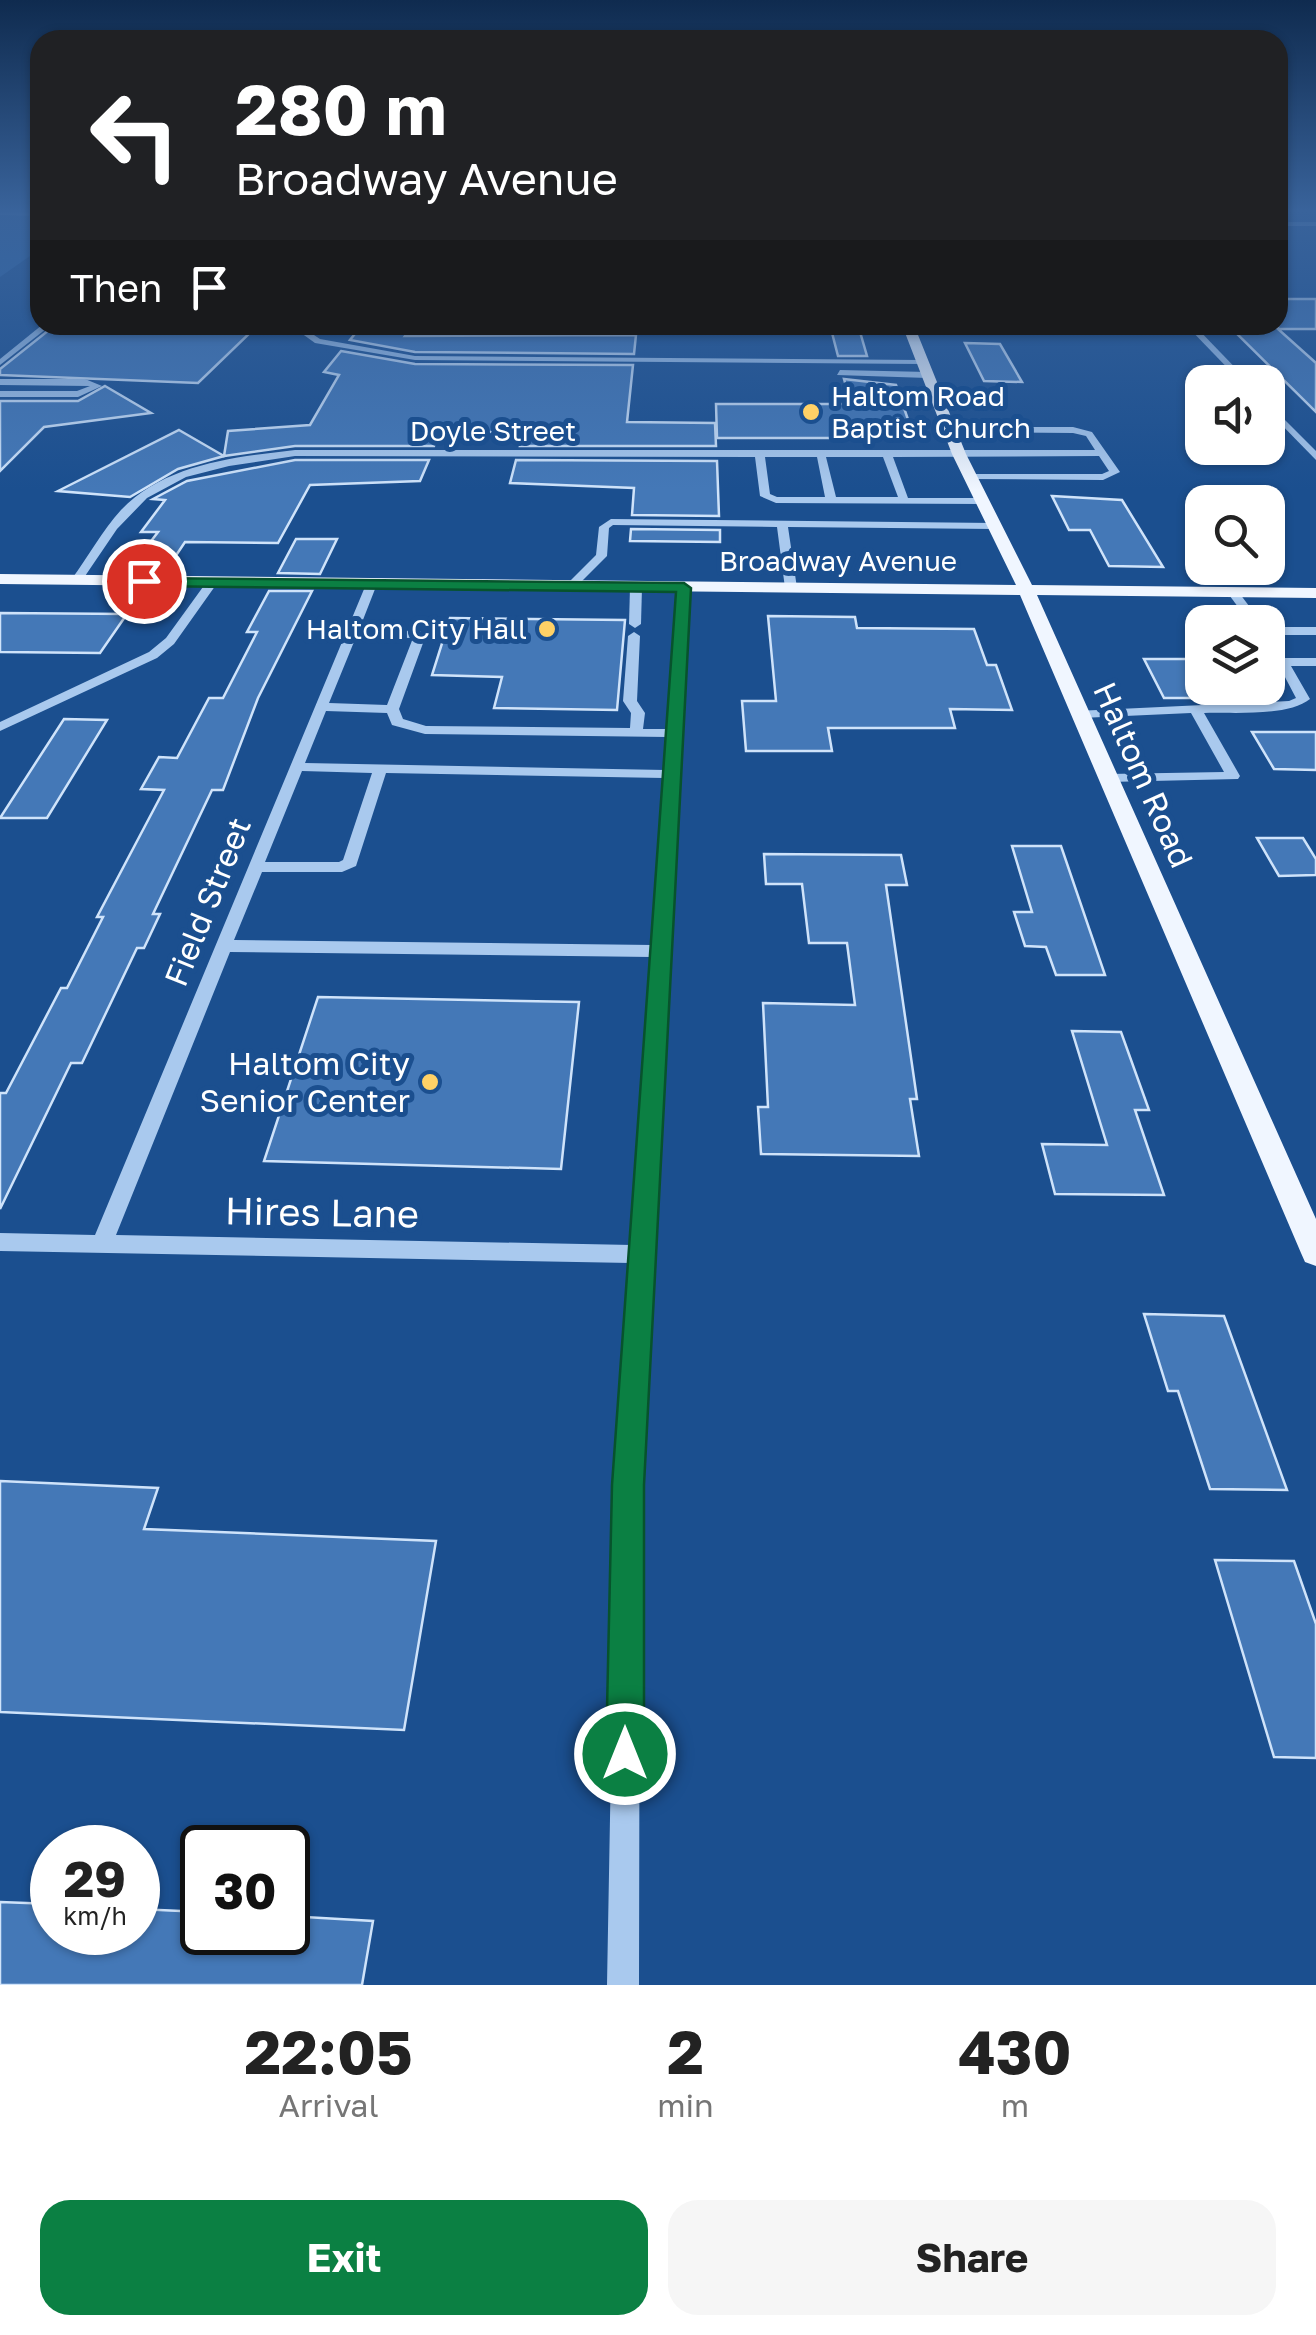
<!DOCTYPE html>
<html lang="en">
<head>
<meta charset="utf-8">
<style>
	body { margin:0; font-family:"Golos Text",sans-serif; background:#f6f6f6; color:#222; height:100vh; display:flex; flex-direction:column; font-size:38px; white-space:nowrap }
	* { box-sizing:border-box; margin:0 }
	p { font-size:32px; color:#767676 }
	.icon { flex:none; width:55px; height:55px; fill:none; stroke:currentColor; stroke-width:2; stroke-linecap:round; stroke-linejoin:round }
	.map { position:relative; height:1985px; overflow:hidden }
	.panel { display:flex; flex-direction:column; background:#fff; flex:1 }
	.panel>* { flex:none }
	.hud { position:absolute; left:30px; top:30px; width:1258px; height:305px; border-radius:30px; box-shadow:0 2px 8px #0004; background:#202124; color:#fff; overflow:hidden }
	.fabs { position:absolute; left:1185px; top:365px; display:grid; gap:20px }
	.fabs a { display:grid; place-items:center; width:100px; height:100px; border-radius:20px; background:#fff; box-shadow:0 2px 8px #0004; font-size:50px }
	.speed { position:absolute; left:30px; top:1825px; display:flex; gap:20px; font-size:50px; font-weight:700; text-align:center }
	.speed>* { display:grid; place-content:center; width:130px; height:130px; border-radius:50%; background:#fff; box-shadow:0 2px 8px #0004; line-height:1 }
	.speed small { font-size:25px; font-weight:400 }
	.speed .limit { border:5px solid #111; border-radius:15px; background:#fff; color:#111 }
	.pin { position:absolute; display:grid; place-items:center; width:85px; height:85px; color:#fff; margin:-42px; border:5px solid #fff; border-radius:50%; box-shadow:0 2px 10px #0007 }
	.me { position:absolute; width:110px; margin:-55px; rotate:0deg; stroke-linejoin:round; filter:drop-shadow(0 0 8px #0008) }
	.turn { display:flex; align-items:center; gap:35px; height:210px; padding:0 40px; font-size:45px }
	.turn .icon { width:130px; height:130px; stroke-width:2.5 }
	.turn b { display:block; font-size:70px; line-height:85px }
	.then { display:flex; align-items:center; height:95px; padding:0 40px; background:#0003; gap:20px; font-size:38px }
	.eta { display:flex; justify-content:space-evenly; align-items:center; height:170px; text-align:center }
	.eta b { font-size:60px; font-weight:700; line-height:70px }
	.action { display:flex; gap:20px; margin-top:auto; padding:20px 40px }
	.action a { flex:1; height:115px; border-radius:30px; background:#0b8043; color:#fff; font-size:40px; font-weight:700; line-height:115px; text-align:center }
	.action a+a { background:#f6f6f6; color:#222 }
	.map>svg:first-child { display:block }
</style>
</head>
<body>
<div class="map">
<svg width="1316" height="1985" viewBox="0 0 1316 1985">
	<rect width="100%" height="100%" fill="#1b4f8f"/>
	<path fill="#2e69ad" d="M0 215 40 216V249L0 277Z"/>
	<g fill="#4478b7" stroke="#cfe3fa" stroke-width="2.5">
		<path d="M1278 299H1316V329H1278L1316 363V412L1228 325 1278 328Z"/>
		<path d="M362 325H413L405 336 636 335 634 354 415 352 350 340Z"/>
		<path d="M830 325H858L867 356H838Z"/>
		<path d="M54 326 188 327 254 329 198 383 0 375V369Z"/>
		<path d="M965 343 1000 344 1022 382 984 381Z"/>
		<path d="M341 351 415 364 633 365 627 422 715 423 716 446H520L523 432H440L434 446H295L224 456 228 431 310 425 339 375 324 372Z"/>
		<path d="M844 379 896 385 912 431H891L893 438H717L716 404H851Z"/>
		<path d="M105 386 151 413 44 427 0 471V401H78Z"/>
		<path d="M179 430 224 456 178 469 130 497 58 491Z"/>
		<path d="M295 460H429L420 481 310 485 278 543 185 542 177 554 142 553 158 532H141L165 500 153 499 187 481Z"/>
		<path d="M516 460 717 461 719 516 632 515 634 488 510 483Z"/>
		<path d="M1052 496 1122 500 1163 567 1109 566 1090 530H1069Z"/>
		<path d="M631 529 720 530V542L630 541Z"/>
		<path d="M296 539H337L320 574 278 573Z"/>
		<path d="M269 591H312L258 698 223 790H212L153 914H160L144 948H137L82 1063H71L0 1209V1093H6L61 988H67L103 917H97L164 790 141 789 159 757 177 758 209 698H223L257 632H247Z"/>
		<path d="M0 613 127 614 100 653 0 652Z"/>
		<path d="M768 616 855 617 857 628 974 629 987 665H996L1012 710 950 709 955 728H828L832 751H746L742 701H776Z"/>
		<path d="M450 618 625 620 617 710 494 708 502 677 432 675Z"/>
		<path d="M1144 659H1202V698H1164Z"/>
		<path d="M64 719 107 720 47 818H0Z"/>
		<path d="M1252 732H1316V770L1274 769Z"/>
		<path d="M1257 838H1303L1316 859V875L1279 876Z"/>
		<path d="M1012 846H1061L1105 975H1056L1046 947 1025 946 1014 912H1032Z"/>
		<path d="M764 854 901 855 907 885H886L917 1099H910L919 1156 761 1154 758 1107H768L763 1003 855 1005 847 943H809L802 884H766Z"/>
		<path d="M318 997 579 1002 561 1169 264 1161Z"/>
		<path d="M1072 1031 1121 1032 1149 1110H1135L1164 1195 1055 1194 1042 1144 1107 1145Z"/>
		<path d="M1144 1314 1224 1316 1287 1490 1210 1489 1178 1391H1168Z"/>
		<path d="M0 1481 158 1488 144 1529 436 1541 404 1730 0 1712Z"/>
		<path d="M1215 1560 1294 1561 1316 1624V1758L1274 1757Z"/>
		<path d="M0 1902 52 1904V1932H138V1909L202 1912V1932H288V1916L373 1921 362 1985H0Z"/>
	</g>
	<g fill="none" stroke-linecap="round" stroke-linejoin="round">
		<g fill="#a9c9ee" fill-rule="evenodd">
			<path d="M0 212H40V216L0 215Z"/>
			<rect x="1278" y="222" width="38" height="4"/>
			<path d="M42 325H51L0 365V359Z"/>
			<path d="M290 325H299L320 339 415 356 922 360 926 362 922 364 415 360 315 343Z"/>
			<path d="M1186 325H1194L1249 382H1241Z"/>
			<path d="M840 370 928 372 932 375 928 378 837 375Z"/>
			<path d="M0 379H85L102 386 78 397H0V391H77L90 386 0 385Z"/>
			<path d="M1268 403 1316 451V460L1268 411Z"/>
			<path d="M950 427H1073L1092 432 1120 472 1103 480 970 479 966 478V474H1102L1109 471 1099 456 893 457 908 498H982L987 501 982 504 776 503 760 496 755 457 295 456 229 466 186 477 147 498 117 529 81 582 71 580C88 557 102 531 121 510 165 464 235 457 295 450H1095L1086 436 1073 433 947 432V428ZM765 457H817L825 497H777L770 494ZM826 457H883L898 497H836Z"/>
			<path d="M611 519 994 523 999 526 994 529 788 527 797 588 791 591 785 588 777 527 613 525 609 528 607 556 575 588H567V584L596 555 599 527Z"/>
			<path d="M208 580 218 582 174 644 157 658 0 731V722L149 652 166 638Z"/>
			<path d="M367 582 377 584 359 630 420 631 426 635 399 709 403 719 426 726 630 728 631 713 623 701 628 636 634 632 640 636 637 701 645 713 643 729H668L677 588 683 585 689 588 640 1485 639 1985H607L616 1485 631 1263 0 1251V1233L95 1235ZM356 637 413 638 387 705 329 703ZM326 711 387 713 392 725 425 734 667 737 665 770 305 763ZM302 771 372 773 343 860 339 862H265ZM386 773 664 778 653 945 234 940 262 872H342L356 866ZM230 952 652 957 632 1245 116 1235Z"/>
			<path d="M636 584 642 587 641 624 635 628 629 624 630 587Z"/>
			<path d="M1229 590H1237L1261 622H1249L1227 592Z"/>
			<rect x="1268" y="627" width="48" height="8"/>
			<path d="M1283 658H1316V666H1291L1310 699C1288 717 1233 712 1204 713L1240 776 1238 779 1108 782 1101 778 1108 774 1224 772 1191 713 1081 718 1074 714 1076 711 1289 701 1296 698 1277 662Z"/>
		</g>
		<path fill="#f0f6ff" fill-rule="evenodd" d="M902 325H914L966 454 1032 585 1316 588V598L1037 595 1316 1219V1266L1305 1262 1301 1253 1020 595 0 584V574L1016 585 952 454Z"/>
	</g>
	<linearGradient id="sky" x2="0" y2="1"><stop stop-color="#0f2b4f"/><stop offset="0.43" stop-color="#39639b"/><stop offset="1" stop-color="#39639b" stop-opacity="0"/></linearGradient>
	<rect width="1316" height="490" fill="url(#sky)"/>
	<path fill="#0b8043" stroke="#07532c" stroke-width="2.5" d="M139 578 684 583 691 588 644 1485V1754L638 1767 625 1773 612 1767 606 1754 612 1485 676 592 144 586 137 581Z"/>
	<g fill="#ffd166" stroke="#1b4f8f" stroke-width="4">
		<circle cx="811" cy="412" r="10"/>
		<circle cx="547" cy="629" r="10"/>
		<circle cx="430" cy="1082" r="10"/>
	</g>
	<g text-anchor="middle" stroke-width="10" stroke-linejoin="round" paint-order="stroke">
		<g font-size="28" fill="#fff" stroke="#1b4f8f" text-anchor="start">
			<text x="831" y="406">Haltom Road<tspan x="831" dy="32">Baptist Church</tspan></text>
			<text x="527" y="639" text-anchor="end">Haltom City Hall</text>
		</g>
		<g font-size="28" fill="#fff" stroke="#1b4f8f">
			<text x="493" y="441">Doyle Street</text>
			<text x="838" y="571">Broadway Avenue</text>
		</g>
		<g font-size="32" fill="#fff" stroke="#1b4f8f">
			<text transform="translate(1143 775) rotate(66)" y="11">Haltom Road</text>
			<text transform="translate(208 902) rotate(-68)" y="11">Field Street</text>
		</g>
		<g font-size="32" fill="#fff" stroke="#1b4f8f" text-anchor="end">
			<text x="410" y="1075">Haltom City<tspan x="410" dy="37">Senior Center</tspan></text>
		</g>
		<g font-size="38" fill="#fff" stroke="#1b4f8f">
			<text transform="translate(322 1213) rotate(1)" y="13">Hires Lane</text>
		</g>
	</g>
</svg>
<div class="fabs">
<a><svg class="icon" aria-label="sound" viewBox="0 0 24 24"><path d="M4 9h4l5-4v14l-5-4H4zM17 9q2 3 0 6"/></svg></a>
<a><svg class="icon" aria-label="search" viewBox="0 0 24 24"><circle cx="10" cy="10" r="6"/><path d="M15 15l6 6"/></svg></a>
<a><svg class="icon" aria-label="layers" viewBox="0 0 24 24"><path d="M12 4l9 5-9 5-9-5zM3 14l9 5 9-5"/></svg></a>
</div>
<div class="speed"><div>29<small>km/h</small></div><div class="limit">30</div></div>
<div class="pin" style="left:144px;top:581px;background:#d93025"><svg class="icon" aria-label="arrive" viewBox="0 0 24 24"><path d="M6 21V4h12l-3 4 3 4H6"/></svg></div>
<svg class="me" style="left:625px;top:1754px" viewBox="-20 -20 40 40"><circle r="17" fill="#0b8043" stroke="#fff" stroke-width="3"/><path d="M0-11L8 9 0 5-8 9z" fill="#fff"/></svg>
<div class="hud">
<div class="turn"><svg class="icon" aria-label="left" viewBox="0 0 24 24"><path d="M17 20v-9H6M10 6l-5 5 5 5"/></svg><div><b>280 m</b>Broadway Avenue</div></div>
<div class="then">Then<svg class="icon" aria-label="arrive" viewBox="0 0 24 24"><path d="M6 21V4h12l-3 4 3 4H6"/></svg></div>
</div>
</div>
<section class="panel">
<div class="eta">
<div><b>22:05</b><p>Arrival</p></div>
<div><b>2</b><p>min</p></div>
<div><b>430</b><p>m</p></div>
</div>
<div class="action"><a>Exit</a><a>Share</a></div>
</section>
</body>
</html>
